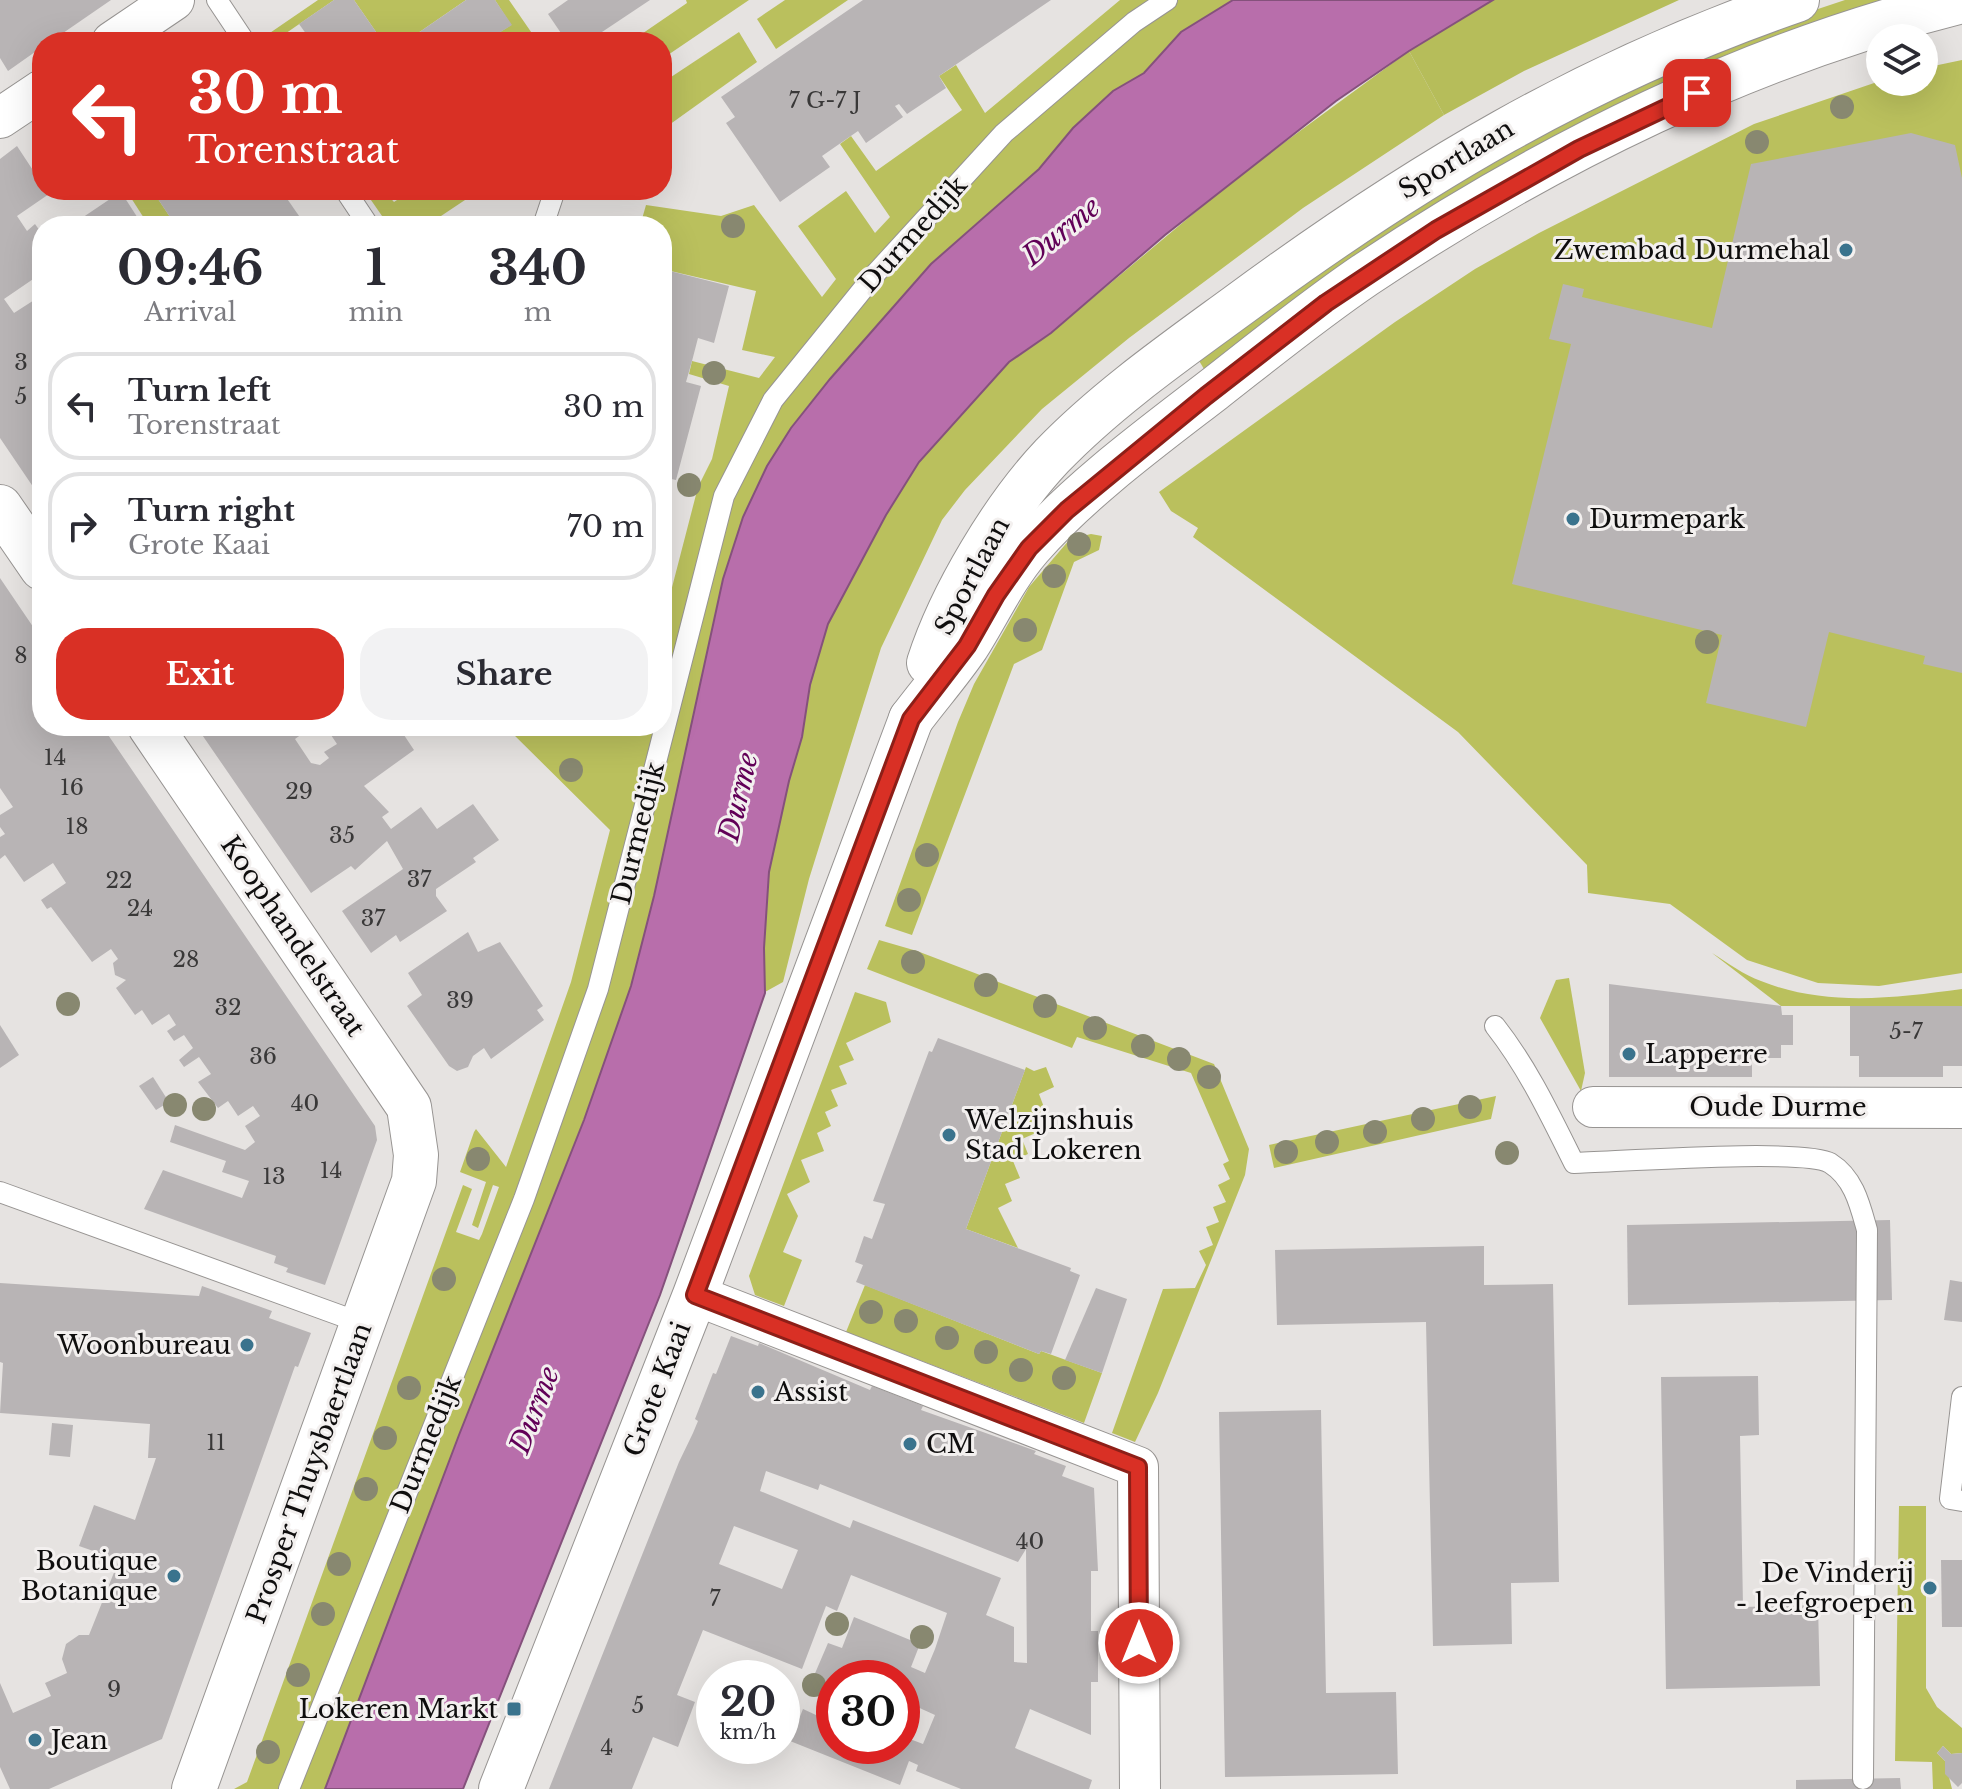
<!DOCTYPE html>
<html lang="en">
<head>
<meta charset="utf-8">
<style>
	body { margin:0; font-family:"Libre Baskerville",serif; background:#f2f2f3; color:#2b2b33; height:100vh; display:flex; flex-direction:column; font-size:30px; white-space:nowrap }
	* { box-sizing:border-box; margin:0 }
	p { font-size:26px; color:#7c7c81 }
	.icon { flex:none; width:44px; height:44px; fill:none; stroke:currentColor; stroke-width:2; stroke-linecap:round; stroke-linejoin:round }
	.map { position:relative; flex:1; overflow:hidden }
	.sheet { position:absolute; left:32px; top:216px; width:640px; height:520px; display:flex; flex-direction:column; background:#fff; border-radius:32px; box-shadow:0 8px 32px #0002 }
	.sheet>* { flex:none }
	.guide { position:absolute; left:32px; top:32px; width:640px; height:168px; border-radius:32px; box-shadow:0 8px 32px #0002; background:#d93025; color:#fff; overflow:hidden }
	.tools { position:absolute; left:1866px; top:24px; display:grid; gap:16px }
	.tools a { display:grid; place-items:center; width:72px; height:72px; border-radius:50%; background:#fff; box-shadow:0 8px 32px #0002; font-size:40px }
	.speed { position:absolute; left:696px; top:1660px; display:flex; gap:16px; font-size:40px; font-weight:700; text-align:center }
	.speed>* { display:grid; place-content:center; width:104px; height:104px; border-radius:50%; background:#fff; box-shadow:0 8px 32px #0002; line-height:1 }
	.speed small { font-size:20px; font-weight:400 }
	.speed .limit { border:12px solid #d22; background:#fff; color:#111 }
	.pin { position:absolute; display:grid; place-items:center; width:68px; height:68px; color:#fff; margin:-34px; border-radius:16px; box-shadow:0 4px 12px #0006 }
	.me { position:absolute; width:88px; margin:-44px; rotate:0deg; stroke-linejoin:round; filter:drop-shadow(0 0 6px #0008) }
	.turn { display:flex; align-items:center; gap:28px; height:168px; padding:0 24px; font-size:36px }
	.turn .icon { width:104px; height:104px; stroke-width:2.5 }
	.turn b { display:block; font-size:56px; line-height:68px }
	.eta { display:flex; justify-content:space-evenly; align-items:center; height:136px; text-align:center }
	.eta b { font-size:48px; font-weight:800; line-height:56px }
	.action { display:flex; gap:16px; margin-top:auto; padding:16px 24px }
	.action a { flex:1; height:92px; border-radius:32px; background:#d93025; color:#fff; font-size:32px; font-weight:800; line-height:92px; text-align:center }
	.action a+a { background:#f2f2f3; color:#2b2b33 }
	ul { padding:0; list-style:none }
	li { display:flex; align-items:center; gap:24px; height:108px; margin:0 16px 12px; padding:0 8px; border:4px solid #e1e1e2; border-radius:32px }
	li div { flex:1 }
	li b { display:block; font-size:30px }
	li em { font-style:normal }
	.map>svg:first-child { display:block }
</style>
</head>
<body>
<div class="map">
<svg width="1962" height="1789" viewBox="0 0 1962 1789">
	<rect width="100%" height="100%" fill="#e6e3e1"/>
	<g fill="#bac05d">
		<path d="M318 0H334L279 38 281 42H264L261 39Z"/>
		<path d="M354 0H466L405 42H383Z"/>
		<path d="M495 0H509L538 42H484L511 25Z"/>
		<path d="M686 0H749L662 59V42H630L687 3Z"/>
		<path d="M785 0H848L776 49 757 19Z"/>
		<path d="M1120 0H1233L1181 32 1144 73 1113 91 1073 128 1039 169 931 264 830 379 791 428 767 466 743 517 723 579 654 896 631 986 584 1119 459 1435 325 1789H234L247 1782 463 1185 472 1189 456 1232 479 1240 482 1234 499 1187 493 1185 478 1228 472 1225 486 1182 460 1172 474 1132 476 1129 506 1167 571 982 610 830 505 726H662V626L698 487 712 459 729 386 689 374 692 361 759 378 775 357 742 350 756 291 662 269V226H640L646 205 721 216 754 205 822 297 836 279 798 226 846 191 875 233 890 217 840 144 851 136 876 171 962 110 939 76 956 65 985 113Z"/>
		<path d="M1845 0H1913L1871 13 1204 369 1198 359 1305 276 1566 115 1788 19Z"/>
		<path d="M739 32 757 62 662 130V83Z"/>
		<path d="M1409 51 1444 115 1303 208 1129 338 1042 409 965 490 942 520 881 648 809 879 783 982 765 992 764 948 769 872 789 781 802 737 810 685 828 624 886 515 919 462 1009 362 1051 333 1236 178Z"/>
		<path d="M1962 60V973L1879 986 1818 983 1747 960 1670 904 1588 893 1587 865 1458 732 1193 537 1198 528 1171 511 1159 492 1395 322 1475 269 1539 233 1754 124 1880 81 1924 82V68Z"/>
		<path d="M126 190H152L176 226H149Z"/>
		<path d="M364 190H383L394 202 412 190H480L426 226H389Z"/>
		<path d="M1091 534 1102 536 1099 550 1074 562 1042 650 1014 664 912 935 885 926 958 722 974 684 1029 587 1070 539Z"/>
		<path d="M879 940 917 951 1214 1064 1249 1149 1245 1175 1158 1393 1135 1442 1112 1433 1163 1289 1195 1288 1206 1265 1199 1251 1213 1245 1206 1227 1219 1222 1213 1207 1226 1202 1218 1185 1230 1179 1223 1164 1229 1161 1191 1073 1077 1037 1072 1048 867 969Z"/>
		<path d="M1712 953C1728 963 1744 975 1761 981 1825 1007 1895 998 1962 989V1006H1781Z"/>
		<path d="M1569 978 1585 1073 1581 1091 1540 1018 1556 980Z"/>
		<path d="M855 992 886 1002 891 1022 846 1043 854 1060 839 1066 847 1084 831 1090 838 1106 825 1112 831 1126 817 1133 824 1151 801 1160 810 1182 787 1194 798 1216 783 1252 802 1260 784 1306 755 1295 749 1276Z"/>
		<path d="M1026 1067 1034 1071 1046 1067 1054 1087 1039 1094 1045 1110 1030 1117 1038 1132 1022 1139 1028 1154 1013 1161 1020 1178 1005 1184 1012 1201 998 1208 1018 1248 966 1229Z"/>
		<path d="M1496 1096 1491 1119 1274 1168 1269 1145Z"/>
		<path d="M865 1285 1039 1354 1041 1351 1102 1373 1084 1423 846 1332Z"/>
		<path d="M1899 1506H1926V1688L1937 1707 1962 1728V1753L1951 1754 1943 1746 1937 1753 1945 1761 1952 1789H1933L1932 1762 1895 1761Z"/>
	</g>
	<path fill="#b6bd5a" d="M1493 0H1679L1524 71 1444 115 1409 51Z"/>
	<path fill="#b86eab" stroke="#85517c" stroke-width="2" d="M1233 0H1493L1409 51 1336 101 1165 235 1051 333 1009 362 919 462 886 515 828 624 810 685 802 737 789 781 769 872 764 948 765 993 660 1295 463 1789H325L459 1435 584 1120 631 986 654 896 723 579 743 517 767 466 791 428 830 379 931 264 1039 169 1073 128 1113 91 1144 73 1181 32Z"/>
	<g fill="#b8b4b5" fill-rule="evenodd">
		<path d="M0 0H111L50 42H42V47L8 71 0 58Z"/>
		<path d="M334 0H354L383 42H312L299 24Z"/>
		<path d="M466 0H495L512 25 484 42H405Z"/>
		<path d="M568 0H650L587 42H567L548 14Z"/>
		<path d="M863 0H1051L939 76 946 88 907 114 899 104 895 106 903 117 866 143 858 131 822 156 830 167 780 202 726 123 735 117 721 97Z"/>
		<path d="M1911 133 1955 145 1962 178V673L1923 664 1925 656 1829 632 1806 727 1706 703 1722 635 1512 584 1571 344 1549 339 1563 284 1584 289 1582 297 1712 328 1751 164Z"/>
		<path d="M17 146 42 184V190L49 194 17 216 27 231 35 224 42 234V243L35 248 42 259V273L4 299 14 313 42 295V500L0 438V159Z"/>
		<path d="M152 190H281L306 226H176Z"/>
		<path d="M121 192 143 226H70L113 197Z"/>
		<path d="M662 269 729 286 714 343 698 338 692 361 686 382 701 386 676 480 662 477Z"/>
		<path d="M0 578 42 640V726H102L375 1126 377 1140 325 1285 286 1272 288 1268 274 1263 276 1256 144 1209 163 1170 242 1198 249 1181 222 1172 226 1161 170 1142 175 1125 245 1150 255 1142 245 1126 260 1116 253 1106 238 1116 228 1101 218 1108 198 1082 211 1074 199 1057 184 1067 179 1060 193 1048 184 1035 174 1041 167 1031 176 1025 169 1014 152 1025 142 1010 135 1015 116 988 126 980 115 975 113 963 118 959 111 949 92 962 51 907 47 909 41 900 66 883 53 863 24 882 5 855 0 859V837L5 834 0 827V815L13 807 0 788Z"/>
		<path d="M196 726H313L295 739 311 763 320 765 329 758 324 752 337 744 325 726H398L414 750 364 786 389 812 382 817 391 829 421 807 437 829 473 804 499 840 473 858 476 862 436 889V896L447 911 400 942 396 935 371 953 342 911 403 869 387 841 355 870 351 866 311 893Z"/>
		<path d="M468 932 478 952 500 942 543 1006 537 1010 544 1020 491 1059 484 1048 473 1056 468 1067 457 1071 449 1066 407 1006 422 995 408 973Z"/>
		<path d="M1609 984 1781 1006 1782 1015H1793V1045H1781V1058H1752V1077H1609Z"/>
		<path d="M1850 1006H1962V1066H1943V1077H1859V1056H1850Z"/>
		<path d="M0 1025 19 1055 0 1068Z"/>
		<path d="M938 1038 1025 1070 966 1229 1071 1268 1070 1271 1080 1275 1051 1354 1041 1351 1039 1354 856 1282 863 1265 855 1262 864 1236 872 1239 885 1204 873 1201 929 1051 932 1052Z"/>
		<path d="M153 1077 169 1102 156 1110 139 1086Z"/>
		<path d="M1890 1220 1892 1300 1628 1305 1627 1225Z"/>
		<path d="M1484 1246V1285L1553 1284 1559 1582 1511 1583 1512 1644 1433 1646 1426 1322 1277 1325 1275 1250Z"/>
		<path d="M1950 1280 1962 1282V1322L1944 1320Z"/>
		<path d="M0 1283 199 1296 202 1286 272 1311 269 1318 311 1333 298 1367 295 1366 162 1739 49 1789H10L0 1767V1683L13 1713 51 1696 45 1683 67 1673 62 1659 66 1644 79 1635H89L119 1560 79 1546 94 1505 135 1520 156 1458H148L150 1424 0 1413 3 1363 0 1362Z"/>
		<path d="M1096 1288 1127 1299 1102 1373 1065 1360Z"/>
		<path d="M731 1336 758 1346 759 1343 870 1390 872 1386 923 1406 921 1410 1036 1451 1034 1454 1066 1466 1062 1476 1094 1488 1098 1571H1091V1631H1098V1682H1091V1735L1030 1709 1015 1748 1092 1780 1089 1789H961L916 1771 918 1765 909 1761 900 1785 790 1741 803 1709 816 1715 828 1684 813 1678 828 1643 842 1648 854 1617 920 1644 911 1667 925 1673 935 1649 947 1613 851 1575 837 1611 826 1606 802 1669 703 1630 677 1695 695 1702 678 1747 653 1737 632 1789H549L679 1462 693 1433 698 1421 695 1419 713 1373 716 1374ZM766 1471 818 1490 820 1484 1018 1562 1026 1549 1027 1663 1014 1662V1627L986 1615 1001 1578 853 1520 850 1528 760 1491ZM734 1526 798 1550 782 1589 719 1564ZM834 1678H902V1711L909 1714 913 1705 935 1715 923 1744 902 1736V1746H834Z"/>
		<path d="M1758 1376 1759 1435 1740 1436 1743 1607 1818 1605 1820 1686 1666 1689 1661 1377Z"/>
		<path d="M1321 1410 1326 1693 1396 1692 1398 1774 1225 1777 1219 1412Z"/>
		<path d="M52 1423 73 1425 70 1457 49 1455Z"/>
		<path d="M1941 1560H1962V1627H1942Z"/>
		<path d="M1943 1746 1951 1754 1962 1753V1783L1958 1787 1945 1774V1761L1937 1753Z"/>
		<path d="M1900 1778 1901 1789H1796V1780Z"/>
	</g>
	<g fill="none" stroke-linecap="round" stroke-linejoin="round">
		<defs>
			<g id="service">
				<path d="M217 0 245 42"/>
				<path d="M345 190 369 226"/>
				<path d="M543 226 555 190"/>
				<path d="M1495 1026C1528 1068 1550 1115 1574 1163 1615 1162 1804 1148 1830 1163 1854 1178 1860 1205 1867 1230L1863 1779"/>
				<path d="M0 1192 364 1324"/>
				<path d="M1962 1397 1950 1499 1962 1501"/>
				<path d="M289 1789 524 1199 598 989 724 496 773 400 876 273 1004 133 1134 22 1167 0"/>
			</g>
			<g id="minor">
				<path d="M112 42 174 0"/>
				<path d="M0 118 42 90"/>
				<path d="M1593 1107 1962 1108"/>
				<path d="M695 1295 1138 1467 1140 1789"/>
			</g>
			<g id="tertiary">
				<path d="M0 507 42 568"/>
				<path d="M150 726 409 1107 416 1155 414 1181 194 1789"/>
				<path d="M501 1789 695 1295 911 719"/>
			</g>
			<g id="secondary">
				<path d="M929 663C951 595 1003 508 1052 456 1106 400 1173 353 1236 307 1415 175 1585 73 1797 0"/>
				<path d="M911 719C929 695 950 671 967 646 988 613 1004 577 1030 547 1081 489 1152 437 1213 390 1263 351 1312 311 1365 275 1546 154 1750 53 1962 1"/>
			</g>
		</defs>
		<use href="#service" stroke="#979492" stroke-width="22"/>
		<use href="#minor" stroke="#979492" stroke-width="42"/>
		<use href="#tertiary" stroke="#979492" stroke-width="46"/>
		<use href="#secondary" stroke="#979492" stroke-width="46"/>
		<use href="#service" stroke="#fff" stroke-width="20"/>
		<use href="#minor" stroke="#fff" stroke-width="40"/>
		<use href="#tertiary" stroke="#fff" stroke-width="44"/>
		<use href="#secondary" stroke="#fff" stroke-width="44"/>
	</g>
	<g fill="#888870">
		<circle cx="1842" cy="107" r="12"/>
		<circle cx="1757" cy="142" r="12"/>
		<circle cx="733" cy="226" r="12"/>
		<circle cx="714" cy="373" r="12"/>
		<circle cx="689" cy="485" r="12"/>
		<circle cx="1079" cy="544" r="12"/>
		<circle cx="1054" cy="576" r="12"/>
		<circle cx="1025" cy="630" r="12"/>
		<circle cx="1707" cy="642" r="12"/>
		<circle cx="571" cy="770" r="12"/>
		<circle cx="927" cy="855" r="12"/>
		<circle cx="909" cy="900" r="12"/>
		<circle cx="913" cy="962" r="12"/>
		<circle cx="986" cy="985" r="12"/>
		<circle cx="68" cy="1004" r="12"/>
		<circle cx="1045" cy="1006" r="12"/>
		<circle cx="1095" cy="1028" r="12"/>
		<circle cx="1143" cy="1046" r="12"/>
		<circle cx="1179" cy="1059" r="12"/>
		<circle cx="1209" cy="1077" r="12"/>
		<circle cx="175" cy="1105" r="12"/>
		<circle cx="1470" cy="1107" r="12"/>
		<circle cx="204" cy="1109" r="12"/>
		<circle cx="1423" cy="1119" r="12"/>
		<circle cx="1375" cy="1132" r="12"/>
		<circle cx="1327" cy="1142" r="12"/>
		<circle cx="1286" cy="1152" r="12"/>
		<circle cx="1507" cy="1153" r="12"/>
		<circle cx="478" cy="1159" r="12"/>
		<circle cx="444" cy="1279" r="12"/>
		<circle cx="871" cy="1312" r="12"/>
		<circle cx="906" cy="1321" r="12"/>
		<circle cx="947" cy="1338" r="12"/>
		<circle cx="986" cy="1352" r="12"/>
		<circle cx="1021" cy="1370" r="12"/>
		<circle cx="1064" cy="1378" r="12"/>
		<circle cx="409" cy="1388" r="12"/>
		<circle cx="385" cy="1438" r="12"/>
		<circle cx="366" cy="1489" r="12"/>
		<circle cx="339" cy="1564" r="12"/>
		<circle cx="323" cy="1614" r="12"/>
		<circle cx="837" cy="1624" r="12"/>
		<circle cx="922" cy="1637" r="12"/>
		<circle cx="298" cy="1675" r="12"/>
		<circle cx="814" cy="1685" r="12"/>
		<circle cx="268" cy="1752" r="12"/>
	</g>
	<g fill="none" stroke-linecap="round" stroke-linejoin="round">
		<defs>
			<path id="route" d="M1139 1643 1138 1467 695 1295 911 719 967 646 996 595 1029 548 1067 510 1206 396 1326 303 1436 230 1579 149 1697 93"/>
		</defs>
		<use href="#route" stroke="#8d1f18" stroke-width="20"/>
		<use href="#route" stroke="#d93025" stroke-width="14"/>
	</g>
	<g fill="#3a738d" stroke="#f3f0ef" stroke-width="3">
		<circle cx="1846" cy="250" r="8"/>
		<circle cx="1573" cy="519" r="8"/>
		<circle cx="1629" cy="1054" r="8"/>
		<circle cx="949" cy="1135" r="8"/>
		<circle cx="247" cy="1345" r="8"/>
		<circle cx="758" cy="1392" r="8"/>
		<circle cx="910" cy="1444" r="8"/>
		<circle cx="174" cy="1576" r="8"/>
		<circle cx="1930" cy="1588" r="8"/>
		<rect x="506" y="1701" width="16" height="16" rx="4"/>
		<circle cx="35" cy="1740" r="8"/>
	</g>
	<g text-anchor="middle" stroke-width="6" stroke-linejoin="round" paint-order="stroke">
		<g font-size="22" fill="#393838">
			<text x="825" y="108">7 G-7 J</text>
			<text x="21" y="370">3</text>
			<text x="21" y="404">5</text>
			<text x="21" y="663">8</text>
			<text x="55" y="765">14</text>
			<text x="72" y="795">16</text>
			<text x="299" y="799">29</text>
			<text x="77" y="834">18</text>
			<text x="342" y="843">35</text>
			<text x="419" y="887">37</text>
			<text x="119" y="888">22</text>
			<text x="140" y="916">24</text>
			<text x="373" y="926">37</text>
			<text x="186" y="967">28</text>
			<text x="460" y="1008">39</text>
			<text x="228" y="1015">32</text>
			<text x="1906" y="1039">5-7</text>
			<text x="263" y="1064">36</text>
			<text x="305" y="1111">40</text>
			<text x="331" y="1178">14</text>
			<text x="274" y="1184">13</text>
			<text x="216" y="1450">11</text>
			<text x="1030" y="1549">40</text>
			<text x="715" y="1606">7</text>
			<text x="114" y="1697">9</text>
			<text x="638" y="1713">5</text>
			<text x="607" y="1755">4</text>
		</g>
		<g font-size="26" fill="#0f0e0e" stroke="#f3f0ef">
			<text transform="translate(1456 159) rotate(-31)" y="9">Sportlaan</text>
			<text transform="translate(913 234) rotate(-48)" y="9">Durmedijk</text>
			<text transform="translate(972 576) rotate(-62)" y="9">Sportlaan</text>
			<text transform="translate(638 833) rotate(-76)" y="9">Durmedijk</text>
			<text transform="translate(293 936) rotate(56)" y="9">Koophandelstraat</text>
			<text x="1778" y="1116">Oude Durme</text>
			<text transform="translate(657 1389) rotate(-69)" y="9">Grote Kaai</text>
			<text transform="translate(426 1444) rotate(-68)" y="9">Durmedijk</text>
			<text transform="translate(309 1473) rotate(-70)" y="9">Prosper Thuysbaertlaan</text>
		</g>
		<g font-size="26" fill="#0f0e0e" stroke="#f3f0ef" text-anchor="start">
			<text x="1830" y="259" text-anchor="end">Zwembad Durmehal</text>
			<text x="1589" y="528">Durmepark</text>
			<text x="1645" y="1063">Lapperre</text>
			<text x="965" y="1129">Welzijnshuis<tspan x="965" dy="30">Stad Lokeren</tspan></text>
			<text x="231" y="1354" text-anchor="end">Woonbureau</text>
			<text x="774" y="1401">Assist</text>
			<text x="926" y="1453">CM</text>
			<text x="158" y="1570" text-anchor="end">Boutique<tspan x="158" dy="30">Botanique</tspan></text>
			<text x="1914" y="1582" text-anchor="end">De Vinderij<tspan x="1914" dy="30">- leefgroepen</tspan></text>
			<text x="498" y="1718" text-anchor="end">Lokeren Markt</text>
			<text x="51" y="1749">Jean</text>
		</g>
		<g font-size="28" font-style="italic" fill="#610057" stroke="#f3f0ef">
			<text transform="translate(1061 231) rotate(-39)" y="10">Durme</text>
			<text transform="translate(738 797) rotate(-77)" y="10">Durme</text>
			<text transform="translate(534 1410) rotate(-69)" y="10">Durme</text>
		</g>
	</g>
</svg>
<div class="tools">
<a><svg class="icon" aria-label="layers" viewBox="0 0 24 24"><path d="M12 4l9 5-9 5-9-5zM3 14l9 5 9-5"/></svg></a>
</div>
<div class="speed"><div>20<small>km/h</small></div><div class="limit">30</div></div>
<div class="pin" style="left:1697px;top:93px;background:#d93025"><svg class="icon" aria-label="arrive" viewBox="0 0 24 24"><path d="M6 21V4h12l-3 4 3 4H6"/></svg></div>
<svg class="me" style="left:1139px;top:1643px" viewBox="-20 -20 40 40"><circle r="17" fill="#d93025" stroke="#fff" stroke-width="3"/><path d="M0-11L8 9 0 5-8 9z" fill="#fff"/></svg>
<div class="guide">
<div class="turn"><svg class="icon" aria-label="left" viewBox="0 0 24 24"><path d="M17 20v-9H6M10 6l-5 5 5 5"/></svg><div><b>30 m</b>Torenstraat</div></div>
</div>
<section class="sheet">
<div class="eta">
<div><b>09:46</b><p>Arrival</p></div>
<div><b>1</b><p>min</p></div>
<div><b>340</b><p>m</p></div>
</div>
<ul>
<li><svg class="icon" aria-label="left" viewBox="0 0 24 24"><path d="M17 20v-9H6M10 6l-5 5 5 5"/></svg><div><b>Turn left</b><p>Torenstraat</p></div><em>30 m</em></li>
<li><svg class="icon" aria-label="right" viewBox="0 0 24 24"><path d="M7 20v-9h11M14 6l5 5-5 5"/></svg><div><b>Turn right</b><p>Grote Kaai</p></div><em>70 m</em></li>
</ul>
<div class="action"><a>Exit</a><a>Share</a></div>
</section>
</div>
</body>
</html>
